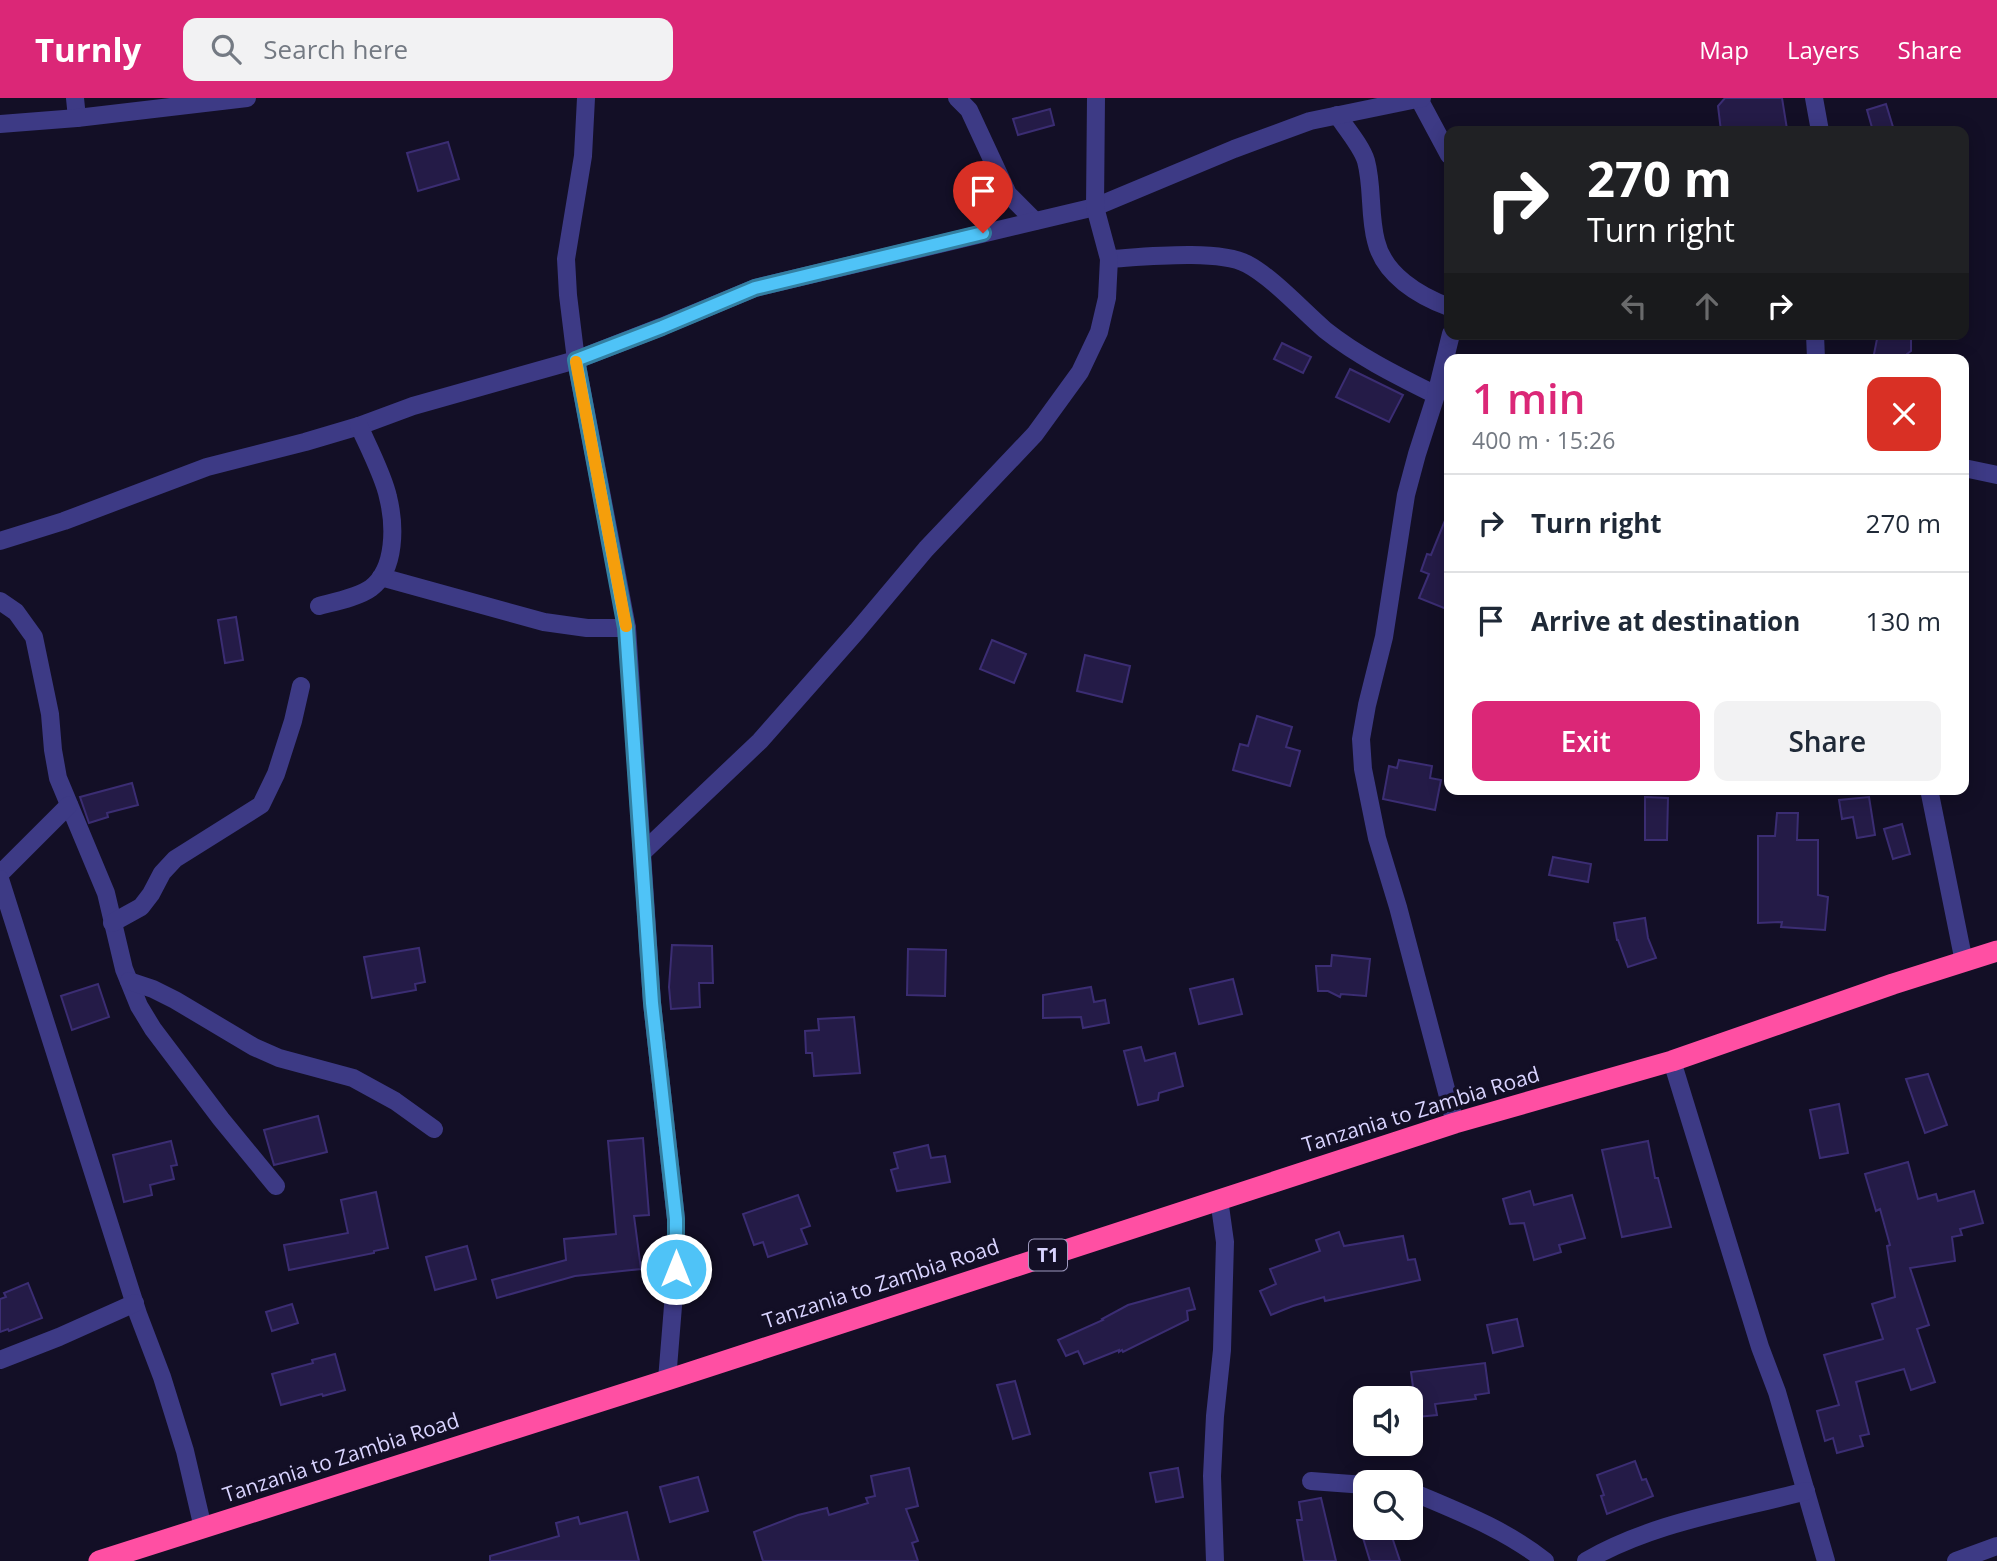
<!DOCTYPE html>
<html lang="en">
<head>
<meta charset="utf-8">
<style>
	body { margin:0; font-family:"Open Sans",sans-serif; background:#f2f2f3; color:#1f2937; height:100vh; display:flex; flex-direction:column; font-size:26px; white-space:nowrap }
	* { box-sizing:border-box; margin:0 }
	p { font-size:23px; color:#747a83 }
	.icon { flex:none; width:38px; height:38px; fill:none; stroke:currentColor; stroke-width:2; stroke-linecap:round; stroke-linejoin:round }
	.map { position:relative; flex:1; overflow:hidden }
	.drawer { position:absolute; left:1444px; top:256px; width:525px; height:441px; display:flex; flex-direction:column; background:#fff; border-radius:14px; box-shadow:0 4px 18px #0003 }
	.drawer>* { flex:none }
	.top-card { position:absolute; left:1444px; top:28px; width:525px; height:214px; border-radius:14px; box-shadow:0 4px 18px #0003; background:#202124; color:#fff; overflow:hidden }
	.tools { position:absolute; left:1353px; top:1288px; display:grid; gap:14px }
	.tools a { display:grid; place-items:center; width:70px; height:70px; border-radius:14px; background:#fff; box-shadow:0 4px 18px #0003; font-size:35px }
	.pin { position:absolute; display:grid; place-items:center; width:60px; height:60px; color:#fff; margin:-72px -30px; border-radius:50% 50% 50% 0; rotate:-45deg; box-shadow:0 0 7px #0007 }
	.pin .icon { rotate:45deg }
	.me { position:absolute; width:77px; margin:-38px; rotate:0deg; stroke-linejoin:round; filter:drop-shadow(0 0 5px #0008) }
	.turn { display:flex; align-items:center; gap:24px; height:147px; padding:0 28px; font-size:32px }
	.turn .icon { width:91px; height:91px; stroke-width:2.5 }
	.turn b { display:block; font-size:49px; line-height:60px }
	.lanes { display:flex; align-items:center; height:66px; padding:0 28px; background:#0003; justify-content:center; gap:35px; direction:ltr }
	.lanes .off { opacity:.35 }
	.round { display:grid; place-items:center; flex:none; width:74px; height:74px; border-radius:14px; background:#f2f2f3 }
	.overview { display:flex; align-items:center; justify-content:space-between; height:119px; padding:0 28px }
	h1 { font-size:42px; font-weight:600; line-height:52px; color:#db2777 }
	.action { display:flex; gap:14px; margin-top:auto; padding:14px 28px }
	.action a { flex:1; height:80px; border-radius:14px; background:#db2777; color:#fff; font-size:28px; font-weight:600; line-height:80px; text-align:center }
	.action a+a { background:#f2f2f3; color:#1f2937 }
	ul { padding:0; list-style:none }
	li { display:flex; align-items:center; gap:21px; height:98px; padding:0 28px; border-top:2px solid #e0e1e3 }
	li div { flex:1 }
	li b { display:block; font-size:26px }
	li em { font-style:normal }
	header { display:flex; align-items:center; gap:42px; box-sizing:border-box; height:98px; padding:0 35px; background:#db2777; color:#fff }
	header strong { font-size:33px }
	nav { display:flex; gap:38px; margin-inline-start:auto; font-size:24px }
	.search { width:490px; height:63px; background:#f2f2f3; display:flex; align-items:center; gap:18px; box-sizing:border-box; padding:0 24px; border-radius:14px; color:#747a83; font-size:26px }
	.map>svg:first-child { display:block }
</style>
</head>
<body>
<header>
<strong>Turnly</strong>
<div class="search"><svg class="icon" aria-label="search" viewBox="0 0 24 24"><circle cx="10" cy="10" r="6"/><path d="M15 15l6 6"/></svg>Search here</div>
<nav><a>Map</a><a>Layers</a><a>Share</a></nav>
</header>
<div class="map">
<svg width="1997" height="1463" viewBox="0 0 1997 1463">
	<rect width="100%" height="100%" fill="#130f26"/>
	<g fill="#241b47" stroke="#3b2d73" stroke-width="2">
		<path d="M1725 0H1782L1787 31 1721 33 1718 8Z"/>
		<path d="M1886 6 1893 29 1873 33 1867 12Z"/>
		<path d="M1050 11 1054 27 1018 37 1013 21Z"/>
		<path d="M448 44 459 81 418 93 407 55Z"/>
		<path d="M1878 236H1911V253L1907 256V261H1873Z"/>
		<path d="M1282 245 1311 259 1303 275 1274 261Z"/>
		<path d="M1350 271 1403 297 1389 324 1336 299Z"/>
		<path d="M1448 415H1449V512L1419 500 1429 476 1421 473 1427 456 1431 457Z"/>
		<path d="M236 519 243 562 225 565 218 522Z"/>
		<path d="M992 542 1026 556 1014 585 980 571Z"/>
		<path d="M1085 557 1130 568 1122 604 1077 593Z"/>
		<path d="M1257 618 1292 629 1286 649 1300 653 1290 688 1233 672 1240 646 1248 648Z"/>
		<path d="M1399 662 1432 668 1430 680 1441 682 1435 712 1383 701 1389 668 1397 670Z"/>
		<path d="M132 685 138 707 107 715 108 719 89 725 80 699Z"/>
		<path d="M1645 699 1668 700 1667 742H1645Z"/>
		<path d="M1869 699 1875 737 1857 740 1853 719 1842 721 1839 702Z"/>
		<path d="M1777 715H1798L1797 742H1818V797L1828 799 1825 832 1781 829 1782 824 1758 825V738H1775Z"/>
		<path d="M1902 726 1910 756 1893 761 1884 731Z"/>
		<path d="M1553 759 1591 766 1588 784 1549 777Z"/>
		<path d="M1645 820 1648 840 1656 860 1628 869 1618 842H1617L1614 825Z"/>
		<path d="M672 847 712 848 713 885H699L700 909 671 911 669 889Z"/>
		<path d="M419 850 425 884 415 886 416 892 372 900 364 859Z"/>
		<path d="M908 851 946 852 945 898 907 897Z"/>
		<path d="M1332 857 1370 861 1366 898 1341 896 1340 899 1328 893H1318L1316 868H1331Z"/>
		<path d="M1233 881 1242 916 1199 926 1190 891Z"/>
		<path d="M98 886 109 919 72 932 61 898Z"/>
		<path d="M1091 889 1094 904 1105 902 1109 925 1083 930 1081 919 1043 920V897Z"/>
		<path d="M854 919 860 975 814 978 812 955H806L805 933 819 932 818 921Z"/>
		<path d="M1141 949 1145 963 1175 955 1183 988 1159 995 1158 1002 1138 1007 1124 953Z"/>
		<path d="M1928 976 1947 1027 1925 1035 1906 981Z"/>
		<path d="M1839 1006 1848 1055 1820 1060 1810 1012Z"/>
		<path d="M318 1018 327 1054 274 1067 264 1032Z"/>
		<path d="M643 1040 649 1117 634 1118 641 1171 575 1178 497 1200 492 1182 566 1162 564 1141 616 1136 608 1043Z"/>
		<path d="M171 1043 177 1067 171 1068 174 1081 150 1087 152 1097 124 1104 113 1057Z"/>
		<path d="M1648 1043 1655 1080H1658L1671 1129 1622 1139 1602 1052Z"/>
		<path d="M928 1047 931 1060 945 1058 950 1084 897 1093 891 1072 898 1070 894 1055Z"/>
		<path d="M1908 1064 1918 1101 1936 1096 1938 1103 1974 1093 1983 1125 1960 1131 1962 1137 1952 1139 1955 1163 1910 1170 1929 1227 1917 1231 1935 1284 1911 1292 1904 1271 1856 1284 1869 1336 1860 1338 1863 1348 1837 1355 1833 1340 1825 1343 1817 1313 1839 1307 1824 1257 1883 1241 1872 1206 1895 1199 1887 1148 1890 1147 1880 1111 1876 1113 1865 1076Z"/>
		<path d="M1530 1093 1534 1107 1572 1097 1585 1140 1559 1147 1561 1154 1534 1162 1524 1125 1510 1126 1503 1101Z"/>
		<path d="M376 1094 388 1150 374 1153V1155L289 1172 284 1147 348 1135 341 1102Z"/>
		<path d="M798 1097 810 1128 801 1131 807 1146 768 1159 763 1144 754 1147 743 1116Z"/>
		<path d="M1339 1134 1344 1148 1403 1138 1408 1162 1415 1161 1420 1182 1325 1203 1324 1199 1293 1208 1271 1217 1260 1193 1276 1186 1270 1171 1320 1153 1316 1142Z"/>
		<path d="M467 1148 476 1181 435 1192 426 1159Z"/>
		<path d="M28 1185 42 1220 9 1233 8 1231 0 1234V1201L6 1199 4 1195Z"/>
		<path d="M1189 1190 1195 1211 1187 1213 1188 1222 1123 1254 1122 1252 1119 1254V1252L1084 1266 1078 1253 1066 1258 1058 1242 1103 1222 1102 1221 1128 1207Z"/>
		<path d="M292 1206 298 1225 272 1233 266 1214Z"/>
		<path d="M1517 1221 1523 1248 1493 1255 1487 1227Z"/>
		<path d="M335 1256 345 1292 323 1298 322 1296 281 1307 272 1276 313 1265 312 1262Z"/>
		<path d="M1485 1265 1489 1295 1475 1297 1476 1301 1435 1306 1437 1317 1417 1319 1411 1274Z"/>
		<path d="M1015 1283 1030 1336 1013 1341 997 1287Z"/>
		<path d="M1635 1363 1642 1382 1646 1381 1653 1398 1607 1416 1601 1398 1604 1397 1597 1377Z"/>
		<path d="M909 1370 918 1408 906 1411 918 1443 912 1445 918 1463H763L754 1434 798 1417 827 1410 829 1417 868 1405 866 1400 875 1398 871 1378Z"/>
		<path d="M1178 1370 1183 1399 1156 1404 1150 1375Z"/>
		<path d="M698 1379 708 1413 670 1424 660 1389Z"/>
		<path d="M1321 1400 1336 1463H1304L1297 1422H1302L1299 1404Z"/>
		<path d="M627 1414 639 1463H490V1458L559 1438 556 1425 578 1419 580 1426Z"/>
		<path d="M1360 1430H1389L1400 1463H1370Z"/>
	</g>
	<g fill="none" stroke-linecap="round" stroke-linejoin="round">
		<g stroke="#3d3a85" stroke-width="18">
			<path d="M75 0 77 20"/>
			<path d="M586 0 583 58 566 161 568 197 576 262 627 530 652 905 676 1121V1171L667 1282"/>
			<path d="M957 0 969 12 1008 96 1035 123"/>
			<path d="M1814 0 1820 33"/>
			<path d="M1419 1 1449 57"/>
			<path d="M1337 17C1346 30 1362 49 1366 63 1373 89 1369 117 1376 143 1384 177 1419 198 1449 209"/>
			<path d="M0 26 77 20 247 0"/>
			<path d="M1109 161C1144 159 1218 151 1247 166 1272 179 1303 213 1325 232 1359 259 1398 278 1436 297"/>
			<path d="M1451 236 1436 297 1417 356 1406 397 1384 539 1367 607 1361 641 1363 671 1377 740 1398 809 1455 1025"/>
			<path d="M1815 236 1816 261"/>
			<path d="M1964 370 1997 377"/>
			<path d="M0 443 64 423 207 369 305 344 359 328 413 308 576 262 661 229 755 190 1095 109 1234 51 1310 23 1422 0"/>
			<path d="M381 479 544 524 587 530H627"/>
			<path d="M0 503 16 514 34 539 50 616 53 652 58 680 106 795 124 871 139 908 153 931 221 1021 276 1088"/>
			<path d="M319 508C334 504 359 499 371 490 396 471 395 427 388 399 384 379 368 348 359 328"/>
			<path d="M1929 691 1964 864"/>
			<path d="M643 754 760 643 857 533 926 451 1035 336 1080 274 1099 234 1107 200 1109 161 1095 109 1096 0"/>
			<path d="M0 776 69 707"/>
			<path d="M0 781 138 1216 162 1279 185 1353 203 1430"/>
			<path d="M112 825 141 809 151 796 162 775 175 761 261 707 276 676 293 623 301 588"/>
			<path d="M129 883 153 891 175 902 254 949 279 960 353 980 395 1003 434 1031"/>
			<path d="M1672 963 1760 1249 1777 1294 1826 1463"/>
			<path d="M0 1262 59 1239 135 1205"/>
			<path d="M1311 1383 1365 1387"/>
			<path d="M1410 1393C1457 1413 1505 1431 1545 1463"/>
			<path d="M1215 1463 1212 1378 1215 1318 1222 1252 1225 1144 1219 1101"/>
			<path d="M1586 1463C1653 1424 1732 1413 1806 1393"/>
			<path d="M1956 1463 1997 1448"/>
		</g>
		<path stroke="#ff4fa3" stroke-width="21" d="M99 1463 667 1282 1455 1025 1672 963 1893 886 1997 853"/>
	</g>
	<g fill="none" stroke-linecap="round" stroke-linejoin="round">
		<defs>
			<path id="route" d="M676 1171V1121L652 905 626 530 576 262 662 229 755 190 983 135"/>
		</defs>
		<use href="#route" stroke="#337fa1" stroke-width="18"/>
		<use href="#route" stroke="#4fc3f7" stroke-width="12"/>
		<path stroke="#f59e0b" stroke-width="12" d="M576 264 626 528"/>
	</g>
	<g text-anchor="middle" stroke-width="7" stroke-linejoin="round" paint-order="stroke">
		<rect fill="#130f26" stroke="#9e99be" stroke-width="2" x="1029" y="1141.5" width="38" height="31" rx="5"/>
		<g font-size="19" font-weight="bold" fill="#d9d4ff">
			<text x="1048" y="1164">T1</text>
		</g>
		<g font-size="21" fill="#d9d4ff" stroke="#130f26">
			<text transform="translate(1421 1012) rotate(-17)" y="7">Tanzania to Zambia Road</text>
			<text transform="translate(881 1186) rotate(-18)" y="7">Tanzania to Zambia Road</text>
			<text transform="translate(341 1360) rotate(-18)" y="7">Tanzania to Zambia Road</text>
		</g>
	</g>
</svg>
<div class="tools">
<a><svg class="icon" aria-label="sound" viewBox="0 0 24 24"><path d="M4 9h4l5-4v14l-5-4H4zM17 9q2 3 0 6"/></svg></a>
<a><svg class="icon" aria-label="search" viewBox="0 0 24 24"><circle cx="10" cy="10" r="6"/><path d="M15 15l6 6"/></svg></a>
</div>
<div class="pin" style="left:983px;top:135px;background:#d93025"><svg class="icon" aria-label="arrive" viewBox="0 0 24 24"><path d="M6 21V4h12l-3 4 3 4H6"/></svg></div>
<svg class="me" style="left:676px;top:1171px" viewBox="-20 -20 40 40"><circle r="17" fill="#4fc3f7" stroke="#fff" stroke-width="3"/><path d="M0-11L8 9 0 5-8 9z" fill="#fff"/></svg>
<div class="top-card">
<div class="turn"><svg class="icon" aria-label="right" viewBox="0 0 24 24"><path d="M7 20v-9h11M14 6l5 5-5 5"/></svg><div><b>270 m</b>Turn right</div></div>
<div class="lanes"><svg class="icon off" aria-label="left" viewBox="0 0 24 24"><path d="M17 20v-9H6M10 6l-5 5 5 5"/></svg><svg class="icon off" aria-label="ahead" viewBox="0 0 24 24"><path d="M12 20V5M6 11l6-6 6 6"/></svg><svg class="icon" aria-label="right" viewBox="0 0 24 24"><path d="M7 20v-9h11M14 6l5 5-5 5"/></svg></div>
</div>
<section class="drawer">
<div class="overview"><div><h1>1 min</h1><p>400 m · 15:26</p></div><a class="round" style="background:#d93025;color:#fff"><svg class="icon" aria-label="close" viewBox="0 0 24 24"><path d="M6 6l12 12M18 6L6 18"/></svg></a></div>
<ul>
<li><svg class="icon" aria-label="right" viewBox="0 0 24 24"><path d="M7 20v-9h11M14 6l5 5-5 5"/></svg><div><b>Turn right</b></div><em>270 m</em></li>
<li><svg class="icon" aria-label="arrive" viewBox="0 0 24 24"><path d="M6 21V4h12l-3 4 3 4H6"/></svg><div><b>Arrive at destination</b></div><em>130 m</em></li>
</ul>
<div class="action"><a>Exit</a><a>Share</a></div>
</section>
</div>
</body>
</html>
